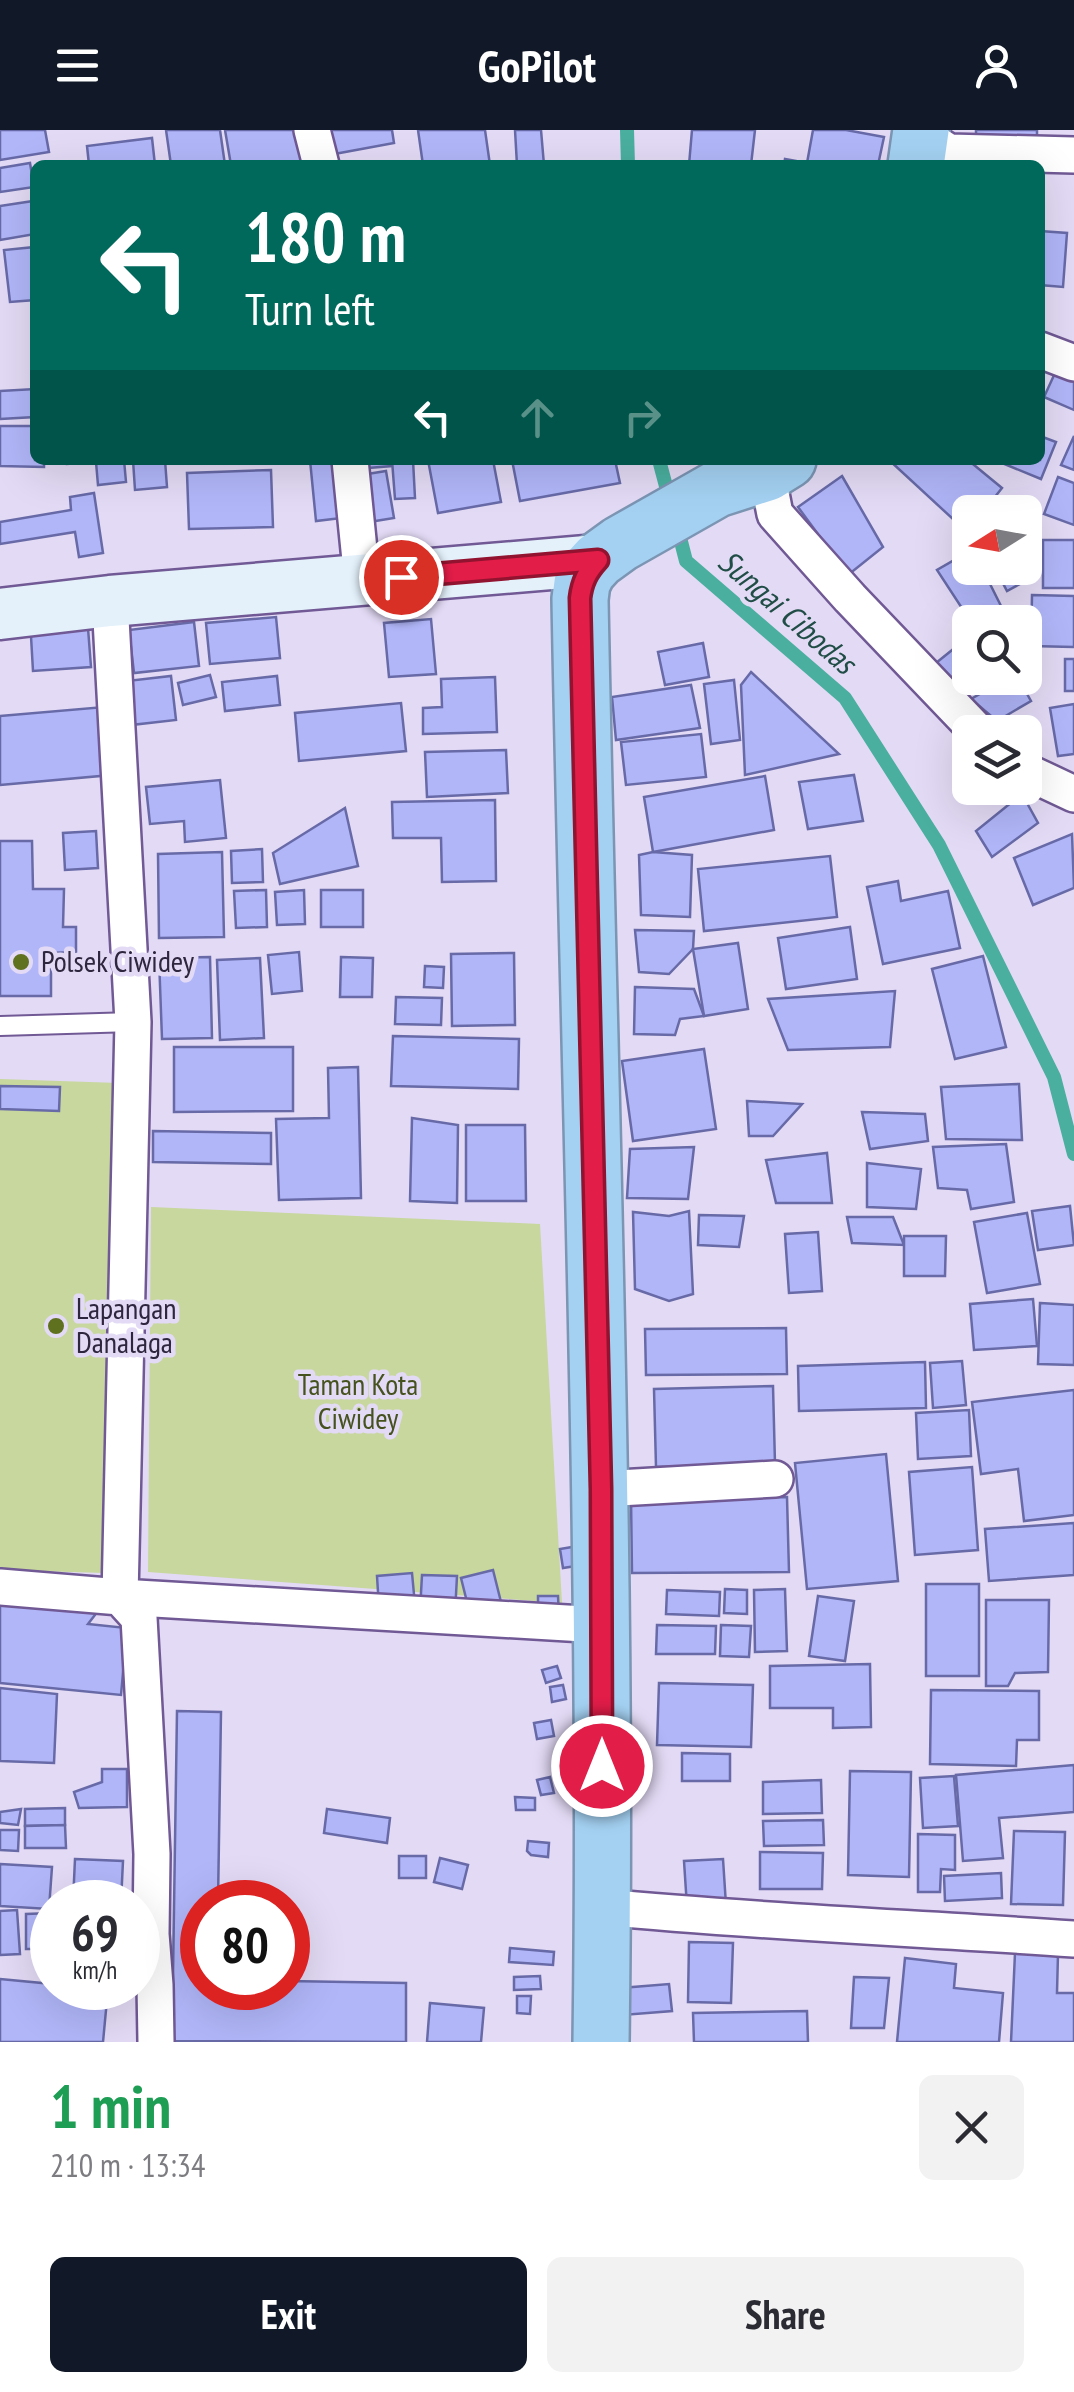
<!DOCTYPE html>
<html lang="en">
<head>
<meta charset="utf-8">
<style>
	body { margin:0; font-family:"PT Sans Narrow",sans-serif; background:#f2f2f3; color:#2b2b33; height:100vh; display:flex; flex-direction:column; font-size:38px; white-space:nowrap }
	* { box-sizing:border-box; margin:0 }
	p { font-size:32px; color:#7c7c81 }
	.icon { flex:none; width:55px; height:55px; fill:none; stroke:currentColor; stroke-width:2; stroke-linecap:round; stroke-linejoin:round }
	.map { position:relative; height:1912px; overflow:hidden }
	.panel { display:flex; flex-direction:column; background:#fff; flex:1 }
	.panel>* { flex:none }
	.guide { position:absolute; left:30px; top:30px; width:1015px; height:305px; border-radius:15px; box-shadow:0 10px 40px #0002; background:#00695c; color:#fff; overflow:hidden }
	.needle { width:65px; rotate:259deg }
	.tools { position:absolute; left:952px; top:365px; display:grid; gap:20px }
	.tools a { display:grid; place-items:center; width:90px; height:90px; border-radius:15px; background:#fff; box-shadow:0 10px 40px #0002; font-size:50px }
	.speed { position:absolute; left:30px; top:1750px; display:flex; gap:20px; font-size:50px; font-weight:700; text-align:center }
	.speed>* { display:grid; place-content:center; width:130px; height:130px; border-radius:50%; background:#fff; box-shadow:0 10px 40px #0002; line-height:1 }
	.speed small { font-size:25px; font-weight:400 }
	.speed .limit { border:15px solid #d22; background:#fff; color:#111 }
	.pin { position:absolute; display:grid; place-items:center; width:85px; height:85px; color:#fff; margin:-42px; border:5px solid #fff; border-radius:50%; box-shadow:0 2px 10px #0007 }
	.me { position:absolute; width:110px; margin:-55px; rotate:0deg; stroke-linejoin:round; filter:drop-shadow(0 0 8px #0008) }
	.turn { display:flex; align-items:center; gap:35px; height:210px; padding:0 50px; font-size:45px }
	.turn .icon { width:130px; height:130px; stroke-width:2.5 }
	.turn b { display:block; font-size:70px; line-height:85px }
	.lanes { display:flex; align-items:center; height:95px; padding:0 50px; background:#0003; justify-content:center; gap:50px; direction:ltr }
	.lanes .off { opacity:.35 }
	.round { display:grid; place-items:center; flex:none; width:105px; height:105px; border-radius:15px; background:#f2f2f3 }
	.headline { display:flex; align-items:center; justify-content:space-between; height:170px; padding:0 50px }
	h1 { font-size:60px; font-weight:700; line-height:75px; color:#1e9e55 }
	.button { display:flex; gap:20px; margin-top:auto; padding:20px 50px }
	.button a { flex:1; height:115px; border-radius:15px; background:#111827; color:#fff; font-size:40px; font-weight:700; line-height:115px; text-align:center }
	.button a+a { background:#f2f2f3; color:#2b2b33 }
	header { display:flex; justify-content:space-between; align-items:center; height:130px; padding:0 50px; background:#111827; color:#fff; font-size:45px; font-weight:700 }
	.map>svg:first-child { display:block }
</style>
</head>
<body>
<header><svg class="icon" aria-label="menu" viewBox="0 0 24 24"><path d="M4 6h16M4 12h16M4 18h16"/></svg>GoPilot<svg class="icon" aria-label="person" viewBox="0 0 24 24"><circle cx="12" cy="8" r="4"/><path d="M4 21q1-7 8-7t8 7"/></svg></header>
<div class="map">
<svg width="1074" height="1912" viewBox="0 0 1074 1912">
	<rect width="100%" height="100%" fill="#e3daf5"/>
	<g fill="#c7d79e">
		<path d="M0 949 119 953 106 1443 0 1440Z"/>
		<path d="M151 1077 540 1094 562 1473 148 1442Z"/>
	</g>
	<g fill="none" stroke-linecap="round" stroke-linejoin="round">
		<g stroke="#4aaf9f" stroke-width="14">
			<path d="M627 0 628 35"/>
			<path d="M659 330 671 375"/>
			<path d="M677 396 686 431 845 568 939 715 1054 947 1074 1024"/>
		</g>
	</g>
	<g fill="#b1b6f9" stroke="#676aa7" stroke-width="2.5">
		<path d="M0 0H45L49 22 0 30Z"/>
		<path d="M166 0H220L225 35H171Z"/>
		<path d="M225 0H304L310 35H231Z"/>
		<path d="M324 0H392L394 13 329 25Z"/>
		<path d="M418 0H485L490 35H423Z"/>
		<path d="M515 0H541L544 35H517Z"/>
		<path d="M692 0H755L751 35H689Z"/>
		<path d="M813 0H846L884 7 878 35H784L785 29 807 33Z"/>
		<path d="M976 0H1037V11L976 12Z"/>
		<path d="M152 8 155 35H89L87 16Z"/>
		<path d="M30 33 34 57 0 62V38Z"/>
		<path d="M33 71 35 104 0 110V76Z"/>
		<path d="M1040 101 1067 103 1063 157 1040 155Z"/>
		<path d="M35 117V170L10 172 4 120Z"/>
		<path d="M1055 243 1074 251V280L1044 267Z"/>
		<path d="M35 259V287L0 289V261Z"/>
		<path d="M0 296H35V330H44V337L0 336Z"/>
		<path d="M1040 306 1056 312 1041 349 1002 333 1003 330H1040Z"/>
		<path d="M1074 306V340L1061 335Z"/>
		<path d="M67 330H124L126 352 98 355 96 332 67 334Z"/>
		<path d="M133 330H165L167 357 135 360Z"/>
		<path d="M310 330H344L350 387 316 391Z"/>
		<path d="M355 330H391L392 336 356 339Z"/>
		<path d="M392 330H413L415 368 395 369Z"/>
		<path d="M428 330H493L501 372 438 383Z"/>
		<path d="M512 330H615L620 353 520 371Z"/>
		<path d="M889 330H968L1002 358 983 382H970V398L967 402Z"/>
		<path d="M271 340 273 397 189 399 187 343Z"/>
		<path d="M386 341 394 388 363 393 355 346Z"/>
		<path d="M842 346 883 417 848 445 798 377Z"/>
		<path d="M1058 347 1074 353V395L1044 384Z"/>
		<path d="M94 363 103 423 79 427 75 402 0 414V392L71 380 70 367Z"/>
		<rect x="1043" y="410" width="31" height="48"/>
		<path d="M970 421V438H982L1009 492H971L937 440Z"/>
		<path d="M1025 436 1031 448 1007 461 995 438Z"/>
		<path d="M1032 465 1074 466V517L1031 516Z"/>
		<path d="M87 485 91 537 33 541 30 489Z"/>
		<path d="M276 487 280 528 210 534 206 493Z"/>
		<path d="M431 489 436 544 389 547 384 493Z"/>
		<path d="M194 492 199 536 134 543 129 500Z"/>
		<path d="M967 508 970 511V548H991L963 569 936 533Z"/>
		<path d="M703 513 709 547 665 555 658 522Z"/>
		<rect x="1065" y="529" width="9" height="32"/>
		<path d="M751 542 839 624 745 645 741 555Z"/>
		<path d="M210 545 216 567 183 575 178 553Z"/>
		<path d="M171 546 176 590 131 595 127 551Z"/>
		<path d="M277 546 280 575 225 581 222 552Z"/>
		<path d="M495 547 497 602 423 604V578L442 577 441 549Z"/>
		<path d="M1008 548H1018L1031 571 997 591 971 569Z"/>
		<path d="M734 550 740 610 711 614 704 554Z"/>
		<path d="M691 555 700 598 616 610 612 567Z"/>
		<path d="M401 573 406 621 299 631 295 583Z"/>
		<path d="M1074 574V624L1058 626 1050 578Z"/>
		<path d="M104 577 111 645 0 655V586Z"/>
		<path d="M701 604 706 647 626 655 621 612Z"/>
		<path d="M506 620 508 663 427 667 425 622Z"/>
		<path d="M854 645 863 691 808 699 799 652Z"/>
		<path d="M765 646 774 700 653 722 644 667Z"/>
		<path d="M220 650 226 708 185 712 184 691 150 694 146 657Z"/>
		<path d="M1022 664 1038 693 992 727 976 701Z"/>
		<path d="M495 670 496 751 442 752 441 708H393L392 672Z"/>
		<path d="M345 678 358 736 280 754 273 723Z"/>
		<path d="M96 701 98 738 65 740 63 703Z"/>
		<path d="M1072 704 1074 758 1033 775 1014 728Z"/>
		<path d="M0 711H32L33 759H64L63 797H76V822L51 823V866H0Z"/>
		<path d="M262 719 263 752 232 753 231 721Z"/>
		<path d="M222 722 224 807 159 808 158 724Z"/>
		<path d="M653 722 692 725 690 787 641 785 639 725Z"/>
		<path d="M830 726 837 787 704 801 698 739Z"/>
		<path d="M898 751 901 771 948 761 960 818 883 834 867 757Z"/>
		<path d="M266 760 267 797 236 798 234 761Z"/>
		<path d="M304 760 305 794 277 795 275 762Z"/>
		<rect x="321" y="760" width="42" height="37"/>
		<path d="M850 797 857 849 786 859 778 808Z"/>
		<path d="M635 800 694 801 693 819 669 844 639 842Z"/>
		<path d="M738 813 748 879 704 886 693 819Z"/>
		<path d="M299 822 302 861 272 864 268 825Z"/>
		<path d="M514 823 515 895 452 896 451 824Z"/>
		<path d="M983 826 1006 917 955 929 932 839Z"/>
		<path d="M210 827 212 908 162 909 159 828Z"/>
		<path d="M341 827 373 828 372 867H340Z"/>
		<path d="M260 828 264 908 220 910 217 830Z"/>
		<path d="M425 836 444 837 443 858 424 857Z"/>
		<path d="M635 857 694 859 704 886 680 889 675 905 634 904Z"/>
		<path d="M895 861 890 917 788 920 768 869Z"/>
		<path d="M396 867 442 868 441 895 395 894Z"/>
		<path d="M393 906 519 909 518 959 391 956Z"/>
		<path d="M174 917H293V981L174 982Z"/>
		<path d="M704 919 716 999 633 1011 622 931Z"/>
		<path d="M358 937 361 1068 279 1070 276 989 329 988 328 938Z"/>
		<path d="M1019 954 1022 1010 946 1009 941 957Z"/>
		<path d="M0 956 60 957 59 981 0 979Z"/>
		<path d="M747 971 802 974 773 1006H749Z"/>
		<path d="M862 982 925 984 928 1011 870 1019Z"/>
		<path d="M412 988 458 995 457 1073 410 1071Z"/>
		<path d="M466 995H525L526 1071H466Z"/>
		<path d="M153 1001 271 1003V1034L153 1032Z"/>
		<path d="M1006 1014 1014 1072 971 1079 967 1060 938 1058 933 1017Z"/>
		<path d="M694 1017 688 1069 627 1068 630 1019Z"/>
		<path d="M827 1023 832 1073H776L766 1030Z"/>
		<path d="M867 1033 921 1039 916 1079 867 1077Z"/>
		<path d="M1070 1076 1074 1115 1038 1120 1032 1081Z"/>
		<path d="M689 1081 693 1164 669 1171 635 1159 633 1082 669 1086Z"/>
		<path d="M1027 1083 1040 1154 987 1163 974 1092Z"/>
		<path d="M699 1085 744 1086 739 1117 698 1115Z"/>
		<path d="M847 1087H893L904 1115 852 1113Z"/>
		<path d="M818 1102 822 1161 789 1163 785 1104Z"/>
		<path d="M904 1106H946L945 1146H904Z"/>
		<path d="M1033 1169 1037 1216 974 1220 970 1174Z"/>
		<path d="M1040 1173 1074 1175V1235L1038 1234Z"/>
		<path d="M786 1198 787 1244 646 1245 645 1199Z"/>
		<path d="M962 1231 966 1275 933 1278 930 1233Z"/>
		<path d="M925 1232 926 1278 799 1281 798 1236Z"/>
		<path d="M773 1256 775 1334 656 1337 654 1259Z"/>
		<path d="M1074 1260V1385L1024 1391 1018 1339 981 1344 972 1272Z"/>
		<path d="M969 1280 971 1326 918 1329 916 1283Z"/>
		<path d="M886 1324 898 1451 807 1459 795 1333Z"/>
		<path d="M972 1337 978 1420 915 1425 909 1342Z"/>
		<path d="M787 1367 789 1442 632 1443 631 1368Z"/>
		<path d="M1074 1393V1445L989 1451 985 1399Z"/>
		<path d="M578 1416 582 1435 563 1438 560 1419Z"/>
		<path d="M493 1440 501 1472 469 1480 461 1448Z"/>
		<path d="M412 1443 415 1475 379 1478 377 1446Z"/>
		<path d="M422 1445 457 1446 455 1483 420 1481Z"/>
		<rect x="926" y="1454" width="53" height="92"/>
		<path d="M725 1459 747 1460V1484L724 1483Z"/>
		<path d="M785 1459 787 1521 755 1522 754 1460Z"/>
		<path d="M667 1460 720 1462 719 1486 666 1484Z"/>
		<path d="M538 1466H558L559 1487 538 1488Z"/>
		<path d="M818 1466 854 1471 845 1531 809 1526Z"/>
		<path d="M0 1468 101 1477 88 1494 127 1498 121 1565 0 1553Z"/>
		<path d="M986 1470H1049L1048 1542 1015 1543 1008 1556H986Z"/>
		<path d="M657 1495 716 1496 715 1524H656Z"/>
		<path d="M721 1495 751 1496 749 1527 720 1526Z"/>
		<path d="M870 1534 871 1597 833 1598V1578H770V1536Z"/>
		<path d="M557 1536 561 1548 546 1553 542 1540Z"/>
		<path d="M659 1553 753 1555 751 1617 657 1615Z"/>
		<path d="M563 1555 566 1569 552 1572 550 1557Z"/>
		<path d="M0 1558 57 1564 54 1633 0 1631Z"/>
		<path d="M931 1560 1039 1561V1610H1017L1016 1636 930 1634Z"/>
		<path d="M177 1581 221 1582 218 1772H202V1858H288V1851L406 1853V1912L172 1911Z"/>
		<path d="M551 1590 554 1606 537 1609 534 1593Z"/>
		<path d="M682 1623 730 1624V1651H682Z"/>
		<path d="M1074 1635V1682L999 1688 1003 1728 963 1731 956 1645Z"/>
		<path d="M102 1639H127V1677L79 1678 74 1662 102 1652Z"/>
		<path d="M850 1641 911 1642 909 1747 848 1745Z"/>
		<path d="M954 1646 958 1696 923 1698 920 1648Z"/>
		<path d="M550 1647 554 1663 541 1665 537 1650Z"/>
		<path d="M821 1650 822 1683 763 1684V1652Z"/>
		<path d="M515 1667 535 1668V1680H516Z"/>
		<path d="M65 1678V1695L25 1696V1679Z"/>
		<path d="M21 1679 18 1695 0 1693V1682Z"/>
		<path d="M327 1679 390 1688 387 1713 324 1703Z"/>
		<path d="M823 1690 824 1715 764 1716 763 1691Z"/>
		<path d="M65 1695 66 1718H25V1696Z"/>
		<path d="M0 1700H19L18 1721 0 1720Z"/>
		<path d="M1014 1701 1065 1702 1063 1775 1011 1774Z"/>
		<path d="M918 1704 955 1705V1740L941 1739 940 1762H918Z"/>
		<path d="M528 1711 549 1713 548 1727 531 1725 527 1721Z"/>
		<path d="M760 1722 823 1723 822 1759H760Z"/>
		<rect x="399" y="1726" width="27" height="22"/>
		<path d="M440 1728 468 1735 462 1759 434 1752Z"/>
		<path d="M75 1729 123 1731 121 1772H73Z"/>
		<path d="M723 1729 726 1775 687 1777 684 1731Z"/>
		<path d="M0 1734 52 1737 49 1779 0 1776Z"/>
		<path d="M1001 1743 1002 1768 945 1771 944 1746Z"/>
		<path d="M17 1780 20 1824 0 1825V1781Z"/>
		<path d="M52 1783V1819H26V1784Z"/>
		<path d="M689 1812 733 1813 731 1873 688 1872Z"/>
		<path d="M510 1818 554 1822 553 1835 509 1832Z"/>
		<path d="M1015 1823 1058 1824 1057 1863H1074V1912H1011Z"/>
		<path d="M905 1828 956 1834 954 1858 1003 1863 999 1912H897Z"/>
		<path d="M540 1846 541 1859 514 1860V1847Z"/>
		<path d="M854 1847 889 1848 884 1898H851Z"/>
		<path d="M0 1849 52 1854V1858L108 1859 103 1912H0Z"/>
		<path d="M669 1854 672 1881 623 1885 621 1858Z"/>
		<path d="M517 1866H531L530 1884 517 1883Z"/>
		<path d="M430 1873 484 1878 481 1912H427Z"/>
		<path d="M807 1881 808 1912H694L693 1883Z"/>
	</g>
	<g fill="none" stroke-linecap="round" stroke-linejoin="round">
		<defs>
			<path id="lane" d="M0 896 133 892"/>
			<g id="street">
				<path d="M312 0 321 35"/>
				<path d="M920 4 949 22 1074 25"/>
				<path d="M1040 220 1074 233"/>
				<path d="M350 330 362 450"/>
				<path d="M767 343 775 384 850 468 978 602"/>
				<path d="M110 471 133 892 120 1467 601 1495"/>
				<path d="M1025 641 1074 664"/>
				<path d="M601 1359 775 1349"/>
				<path d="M0 1457 120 1467 139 1488 152 1724 151 1804 155 1855 156 1912"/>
				<path d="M603 1777C760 1792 917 1798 1074 1809"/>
			</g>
			<path id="secondary" d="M0 484 110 471 598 430"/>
			<g id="highway">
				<path d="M916 35 921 0"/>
				<path d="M601 1912C608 1431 589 950 580 469L582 453 588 441 598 430 620 414 717 359 767 343 788 330"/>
			</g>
		</defs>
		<use href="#lane" stroke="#705994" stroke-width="22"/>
		<use href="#street" stroke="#705994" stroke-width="40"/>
		<use href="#secondary" stroke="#705994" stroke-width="55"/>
		<use href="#highway" stroke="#7b95b3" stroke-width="60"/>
		<use href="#lane" stroke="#fff" stroke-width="18"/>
		<use href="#street" stroke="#fff" stroke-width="35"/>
		<use href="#secondary" stroke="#e4f1fb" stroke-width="50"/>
		<use href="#highway" stroke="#a4d1f2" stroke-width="55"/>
	</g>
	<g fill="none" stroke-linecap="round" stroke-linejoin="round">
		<defs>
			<path id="route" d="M401 447 598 430C587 442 582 452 580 468L601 1359 602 1636"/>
		</defs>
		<use href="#route" stroke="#92132f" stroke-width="25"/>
		<use href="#route" stroke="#e11d48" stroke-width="18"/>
	</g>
	<g fill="#5f701e" stroke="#e3daf5" stroke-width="4">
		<circle cx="21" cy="832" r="10"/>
		<circle cx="56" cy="1196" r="10"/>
	</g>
	<g text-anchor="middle" stroke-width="9" stroke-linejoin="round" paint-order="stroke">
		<g font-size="30" fill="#2e253e" stroke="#e3daf5" text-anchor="start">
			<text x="41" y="842">Polsek Ciwidey</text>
			<text x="76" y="1189">Lapangan<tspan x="76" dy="34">Danalaga</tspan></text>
		</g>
		<g font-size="30" fill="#46521e" stroke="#e3daf5">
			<text x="358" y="1265">Taman Kota<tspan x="358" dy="34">Ciwidey</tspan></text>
		</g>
		<g font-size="32" font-style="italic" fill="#204d46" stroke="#e3daf5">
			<text transform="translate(787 482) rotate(41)" y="11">Sungai Cibodas</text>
		</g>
	</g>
</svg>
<div class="tools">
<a><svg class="needle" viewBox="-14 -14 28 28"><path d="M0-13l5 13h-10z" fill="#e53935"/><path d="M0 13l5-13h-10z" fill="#7c7c81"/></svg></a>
<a><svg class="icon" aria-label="search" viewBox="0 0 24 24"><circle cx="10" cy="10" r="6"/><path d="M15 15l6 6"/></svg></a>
<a><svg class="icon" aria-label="layers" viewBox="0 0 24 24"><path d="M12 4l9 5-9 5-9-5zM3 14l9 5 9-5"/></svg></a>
</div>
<div class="speed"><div>69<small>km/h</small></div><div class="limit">80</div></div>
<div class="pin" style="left:401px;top:447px;background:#d93025"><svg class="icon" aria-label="arrive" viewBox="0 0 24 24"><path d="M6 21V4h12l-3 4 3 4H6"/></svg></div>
<svg class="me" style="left:602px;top:1636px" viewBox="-20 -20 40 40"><circle r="17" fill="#e11d48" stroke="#fff" stroke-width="3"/><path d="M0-11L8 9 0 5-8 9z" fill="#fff"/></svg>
<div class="guide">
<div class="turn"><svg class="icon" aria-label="left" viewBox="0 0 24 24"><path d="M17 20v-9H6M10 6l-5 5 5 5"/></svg><div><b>180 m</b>Turn left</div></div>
<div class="lanes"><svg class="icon" aria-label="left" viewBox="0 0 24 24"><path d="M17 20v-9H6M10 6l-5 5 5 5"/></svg><svg class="icon off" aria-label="ahead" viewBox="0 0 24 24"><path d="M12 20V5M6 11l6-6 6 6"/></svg><svg class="icon off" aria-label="right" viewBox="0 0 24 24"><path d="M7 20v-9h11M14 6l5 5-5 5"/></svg></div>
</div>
</div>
<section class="panel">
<div class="headline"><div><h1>1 min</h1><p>210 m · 13:34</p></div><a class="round"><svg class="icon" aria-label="close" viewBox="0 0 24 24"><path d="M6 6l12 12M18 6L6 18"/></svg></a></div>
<div class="button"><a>Exit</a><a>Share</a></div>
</section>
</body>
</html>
